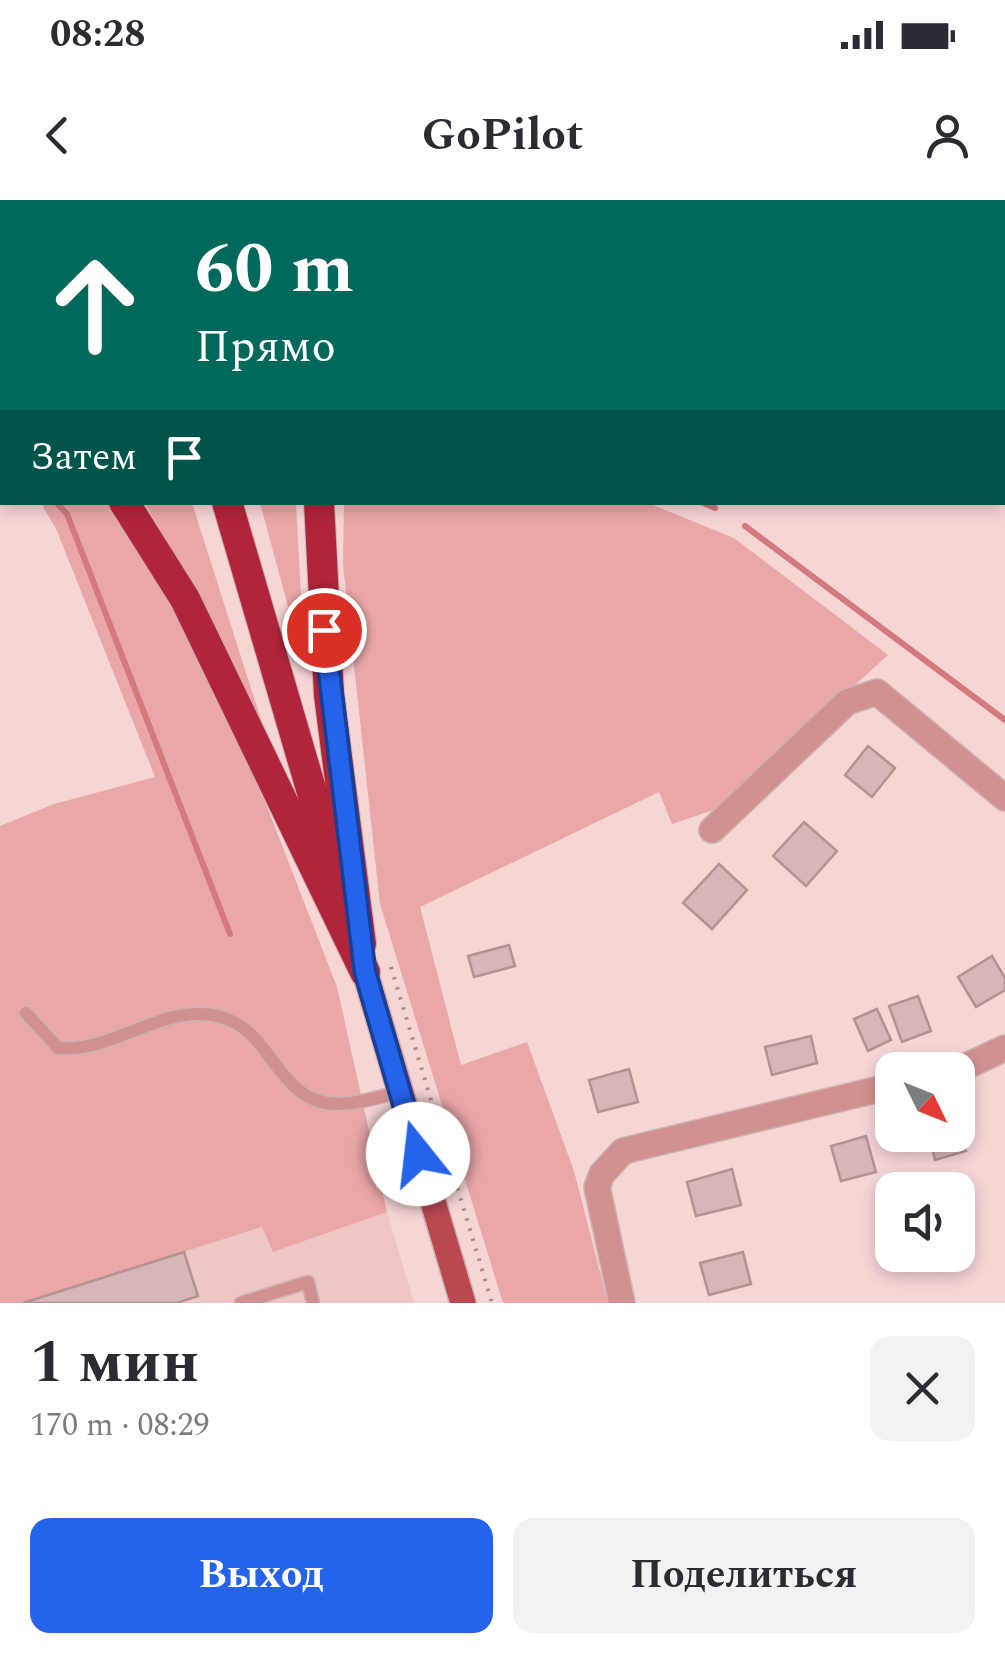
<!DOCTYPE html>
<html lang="ru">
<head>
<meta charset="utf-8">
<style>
	body { margin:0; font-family:Spectral,serif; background:#f2f2f3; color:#2b2b33; height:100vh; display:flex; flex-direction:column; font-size:38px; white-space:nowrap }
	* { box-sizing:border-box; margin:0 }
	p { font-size:32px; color:#7c7c81 }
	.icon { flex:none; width:55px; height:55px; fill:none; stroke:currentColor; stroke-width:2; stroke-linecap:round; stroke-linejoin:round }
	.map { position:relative; height:1103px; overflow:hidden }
	.sheet { display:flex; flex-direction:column; background:#fff; flex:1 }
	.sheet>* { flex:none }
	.guide { position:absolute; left:0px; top:0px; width:1005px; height:305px; box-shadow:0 5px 15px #0003; background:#00695c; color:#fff; overflow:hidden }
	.needle { width:65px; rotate:133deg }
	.buttons { position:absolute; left:875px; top:852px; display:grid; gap:20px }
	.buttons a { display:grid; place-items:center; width:100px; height:100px; border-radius:20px; background:#fff; box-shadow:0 5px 15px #0003; font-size:50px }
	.pin { position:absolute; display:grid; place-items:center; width:85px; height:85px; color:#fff; margin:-42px; border:5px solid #fff; border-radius:50%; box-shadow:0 2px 10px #0007 }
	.me { position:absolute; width:110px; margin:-55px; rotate:344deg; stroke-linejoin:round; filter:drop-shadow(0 0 8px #0008) }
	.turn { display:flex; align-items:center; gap:35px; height:210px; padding:0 30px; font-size:45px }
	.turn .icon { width:130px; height:130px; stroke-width:2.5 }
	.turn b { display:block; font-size:70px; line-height:85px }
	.then { display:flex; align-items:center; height:95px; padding:0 30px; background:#0003; gap:20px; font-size:38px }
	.round { display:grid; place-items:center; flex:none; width:105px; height:105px; border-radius:20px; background:#f2f2f3 }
	.head { display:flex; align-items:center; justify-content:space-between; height:170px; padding:0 30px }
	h1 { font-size:60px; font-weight:700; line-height:75px }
	.cta { display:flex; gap:20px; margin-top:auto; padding:20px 30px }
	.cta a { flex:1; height:115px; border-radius:20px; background:#2563eb; color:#fff; font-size:40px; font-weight:700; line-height:115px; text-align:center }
	.cta a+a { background:#f2f2f3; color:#2b2b33 }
	.status { display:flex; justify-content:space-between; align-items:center; height:70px; padding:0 50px; background:#fff; direction:ltr }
	.status svg { height:28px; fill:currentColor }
	header { display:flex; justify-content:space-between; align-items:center; height:130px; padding:0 30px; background:#fff; font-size:45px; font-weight:700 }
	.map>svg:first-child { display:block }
</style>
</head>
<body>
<div class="status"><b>08:28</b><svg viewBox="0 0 49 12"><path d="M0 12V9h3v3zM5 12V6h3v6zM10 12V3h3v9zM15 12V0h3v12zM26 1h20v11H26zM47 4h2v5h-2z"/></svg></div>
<header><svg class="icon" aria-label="back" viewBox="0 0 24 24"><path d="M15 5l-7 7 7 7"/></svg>GoPilot<svg class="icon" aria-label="person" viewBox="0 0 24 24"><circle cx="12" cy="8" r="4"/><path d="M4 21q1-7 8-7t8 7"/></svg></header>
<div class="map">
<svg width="1005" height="1103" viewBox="0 0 1005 1103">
	<rect width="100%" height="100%" fill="#f6d5d5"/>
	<path fill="#efc6c6" d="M387 1012 414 1103H23L263 1027 273 1052Z"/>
	<g fill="#eaa7a8">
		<path d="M41 303H109L179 415 257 581 337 787 387 1012 273 1052 262 1027 23 1103H0V626L54 604 155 577 57 331Z"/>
		<path d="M145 303H192L264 529Z"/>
		<path d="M260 303H296L305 469Z"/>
		<path d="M344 303H648L734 338 888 455 722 607 672 624 659 592 420 707 461 865 527 842 574 971 608 1103H503L380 704 343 365Z"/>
	</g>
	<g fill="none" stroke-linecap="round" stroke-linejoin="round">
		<g stroke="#d4797c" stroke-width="6">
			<path d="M0 244 2 246"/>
			<path d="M56 302 67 314 230 734"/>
			<path d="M701 302 715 308"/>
			<path d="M745 326 1005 520"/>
		</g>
	</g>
	<g fill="#d6b6b6" stroke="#b29392" stroke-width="2.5">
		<path d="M868 546 895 568 872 597 845 575Z"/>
		<path d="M804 622 837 651 806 686 773 656Z"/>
		<path d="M719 664 747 690 712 729 683 703Z"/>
		<path d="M509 745 515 766 474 777 468 756Z"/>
		<path d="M992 756 1005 778V790L976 807 958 777Z"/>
		<path d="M918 796 931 831 902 842 889 806Z"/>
		<path d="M877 809 891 840 868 851 854 819Z"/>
		<path d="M811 836 817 863 772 875 765 847Z"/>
		<path d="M629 869 638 902 598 912 589 880Z"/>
		<path d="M958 919 966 951 935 960 929 935H958Z"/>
		<path d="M866 936 876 972 841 981 831 946Z"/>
		<path d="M732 969 741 1005 696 1016 687 982Z"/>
		<path d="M184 1052 198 1096 177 1103H23Z"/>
		<path d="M743 1052 751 1084 709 1095 700 1063Z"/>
	</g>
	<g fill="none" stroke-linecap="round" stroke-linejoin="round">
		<defs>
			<g id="lane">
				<path d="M26 813 58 848C114 853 166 801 221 817 275 832 276 904 339 904 359 904 381 896 400 892"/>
				<path d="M241 1103 308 1082 313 1103"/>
			</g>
			<g id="street">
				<path d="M712 630 847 502 877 492 1005 598"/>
				<path d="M958 870 1005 848"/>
				<path d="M622 1103 597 987 602 974 623 951 892 886"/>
			</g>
			<path id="primary" d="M365 772 463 1103"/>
			<g id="highway">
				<path d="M138 0 139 2"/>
				<path d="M333 2 334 0"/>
				<path d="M0 137 2 140"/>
				<path d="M124 302 185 399 365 772"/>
				<path d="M227 302 340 688"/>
				<path d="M319 302 329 495 361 744"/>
			</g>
		</defs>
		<use href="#lane" stroke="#ceb1b1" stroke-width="15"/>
		<use href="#street" stroke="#ceb1b1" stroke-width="28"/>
		<use href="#primary" stroke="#ceb1b1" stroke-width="28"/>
		<use href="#highway" stroke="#ceb1b1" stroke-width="32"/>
		<g stroke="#a78e8e" stroke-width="4" stroke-dasharray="2.5 8" stroke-linecap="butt">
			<path d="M166 0 167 2"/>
			<path d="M391 767 492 1103"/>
		</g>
		<use href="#lane" stroke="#d19191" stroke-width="12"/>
		<use href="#street" stroke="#d19191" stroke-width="25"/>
		<use href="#primary" stroke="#bb4851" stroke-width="25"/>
		<use href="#highway" stroke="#b0253a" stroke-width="30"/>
	</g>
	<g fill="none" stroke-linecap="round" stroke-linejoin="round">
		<defs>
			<path id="route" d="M324 430 365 772 418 954"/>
		</defs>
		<use href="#route" stroke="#184099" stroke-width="25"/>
		<use href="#route" stroke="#2563eb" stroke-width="18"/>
	</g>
</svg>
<div class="buttons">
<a><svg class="needle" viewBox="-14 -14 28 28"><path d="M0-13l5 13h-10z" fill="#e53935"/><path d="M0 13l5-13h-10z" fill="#7c7c81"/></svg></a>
<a><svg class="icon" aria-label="sound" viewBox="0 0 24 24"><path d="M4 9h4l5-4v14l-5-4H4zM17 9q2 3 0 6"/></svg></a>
</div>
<div class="pin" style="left:324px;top:430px;background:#d93025"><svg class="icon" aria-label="arrive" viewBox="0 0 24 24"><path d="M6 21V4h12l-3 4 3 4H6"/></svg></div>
<svg class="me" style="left:418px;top:954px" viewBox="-20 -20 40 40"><circle r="19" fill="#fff"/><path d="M0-13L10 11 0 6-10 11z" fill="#2563eb"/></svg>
<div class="guide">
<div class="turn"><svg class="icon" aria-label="ahead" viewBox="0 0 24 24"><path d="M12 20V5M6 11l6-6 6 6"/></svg><div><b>60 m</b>Прямо</div></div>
<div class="then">Затем<svg class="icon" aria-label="arrive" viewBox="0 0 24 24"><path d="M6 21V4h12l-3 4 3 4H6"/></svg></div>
</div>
</div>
<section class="sheet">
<div class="head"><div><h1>1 мин</h1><p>170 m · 08:29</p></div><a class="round"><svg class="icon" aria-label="close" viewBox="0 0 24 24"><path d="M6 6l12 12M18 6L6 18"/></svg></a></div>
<div class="cta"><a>Выход</a><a>Поделиться</a></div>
</section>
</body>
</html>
